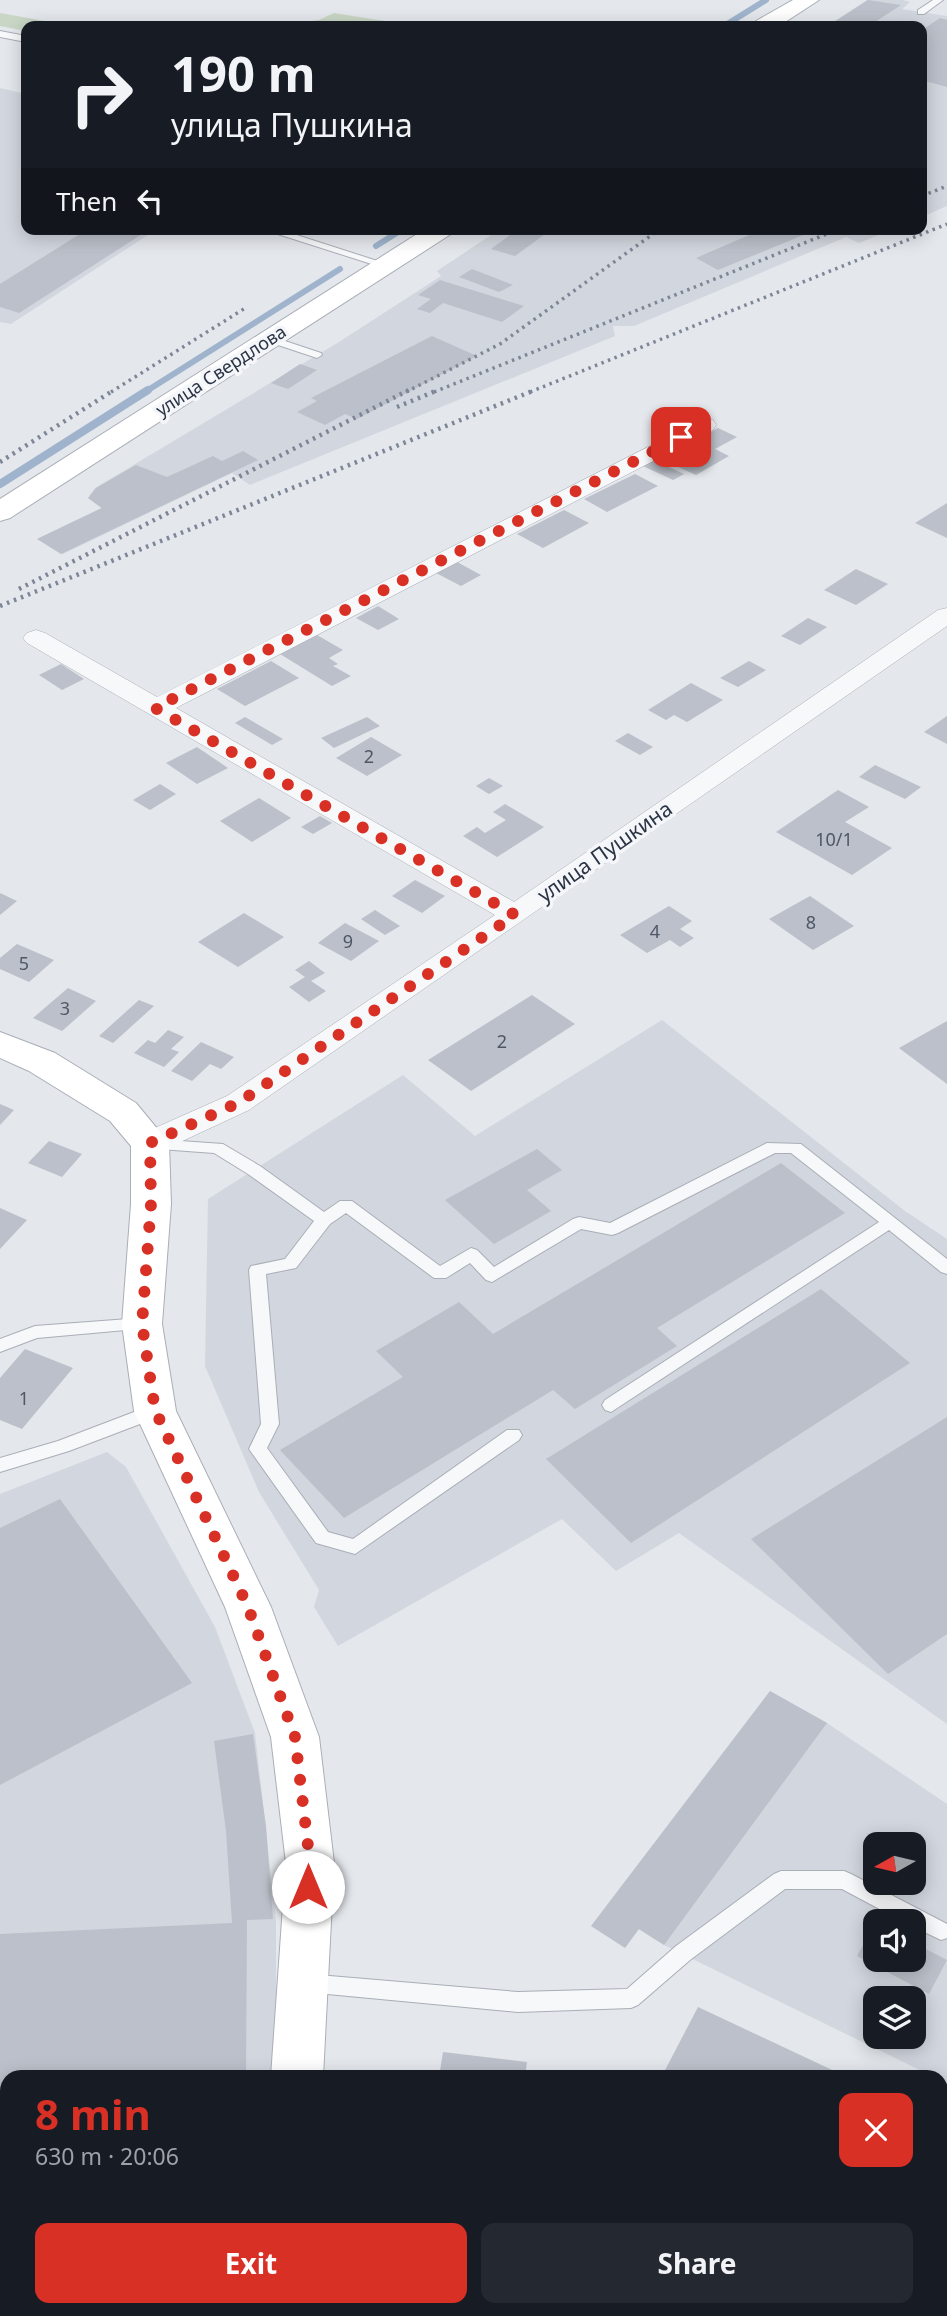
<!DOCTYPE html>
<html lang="en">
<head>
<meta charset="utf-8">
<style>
	body { margin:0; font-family:"Noto Sans",sans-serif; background:#242831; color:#f1f3f6; height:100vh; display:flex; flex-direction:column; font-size:26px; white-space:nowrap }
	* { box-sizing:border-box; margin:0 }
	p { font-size:23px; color:#9ea1a6 }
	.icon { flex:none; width:38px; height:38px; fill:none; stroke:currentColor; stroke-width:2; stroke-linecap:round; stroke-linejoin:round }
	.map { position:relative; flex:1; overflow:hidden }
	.details { position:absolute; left:0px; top:2070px; width:948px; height:247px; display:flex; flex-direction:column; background:#171b24; border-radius:21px 21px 0 0; box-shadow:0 4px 18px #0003 }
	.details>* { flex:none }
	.top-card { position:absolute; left:21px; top:21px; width:906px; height:214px; border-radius:14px; box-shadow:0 4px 18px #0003; background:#171b24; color:#f1f3f6; overflow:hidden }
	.needle { width:46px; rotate:262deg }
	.buttons { position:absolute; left:863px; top:1832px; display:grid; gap:14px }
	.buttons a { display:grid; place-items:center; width:63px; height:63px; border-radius:14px; background:#171b24; box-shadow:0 4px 18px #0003; font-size:35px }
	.pin { position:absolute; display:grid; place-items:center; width:60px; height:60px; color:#fff; margin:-30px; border-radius:14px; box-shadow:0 4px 10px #0006 }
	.me { position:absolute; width:77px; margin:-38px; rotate:0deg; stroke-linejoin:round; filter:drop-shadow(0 0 5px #0008) }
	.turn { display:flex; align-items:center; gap:24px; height:147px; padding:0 35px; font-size:32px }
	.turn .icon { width:91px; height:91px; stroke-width:2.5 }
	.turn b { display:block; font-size:49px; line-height:60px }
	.then { display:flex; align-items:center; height:66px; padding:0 35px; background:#0003; gap:14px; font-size:26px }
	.round { display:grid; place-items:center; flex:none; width:74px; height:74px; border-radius:14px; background:#242831 }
	.head { display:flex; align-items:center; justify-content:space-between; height:119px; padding:0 35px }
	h1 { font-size:42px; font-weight:700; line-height:52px; color:#d93025 }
	.cta { display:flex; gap:14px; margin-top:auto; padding:14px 35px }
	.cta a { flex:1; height:80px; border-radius:14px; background:#d93025; color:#fff; font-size:28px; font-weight:700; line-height:80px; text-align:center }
	.cta a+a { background:#242831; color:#f1f3f6 }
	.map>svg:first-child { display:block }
</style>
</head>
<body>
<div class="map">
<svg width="947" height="2316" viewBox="0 0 947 2316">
	<rect width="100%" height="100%" fill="#e4e7ec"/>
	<g fill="#d2d6de" fill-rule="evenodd">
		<path d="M867 0H903L910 2 902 9 947 16V206L922 217V26H827Z"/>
		<path d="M0 88 26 94V229H157L11 324 0 322Z"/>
		<path d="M500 229H893L859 243 846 237 634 326H613L615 336 250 485 232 473 63 554 37 539 101 508 88 498 95 488 339 342 441 276 437 271Z"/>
		<path d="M662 1020 905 1211 947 1239V1724L679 1533 616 1571 562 1519 338 1646 314 1607 319 1590 259 1492 205 1366 208 1199 403 1075 475 1136Z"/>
		<path d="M107 1452 126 1467 215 1627 255 1733 276 1921V2072L272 2077H7V2305L0 2308V1494Z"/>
		<path d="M770 1691 827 1723 947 1804V2084L942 2081V2077H934L664 1945 605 1908ZM875 1844H914V1883H875ZM875 1922H914V1960H875ZM875 1998H914V2037H875Z"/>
		<path d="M30 2310H247L246 2316H31Z"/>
		<path d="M681 2310H834L836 2316H677Z"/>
	</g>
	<g fill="#c9d6c5">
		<path d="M0 13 73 26H26V31L0 26Z"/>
		<path d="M334 13 385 21 379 26H277L319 20Z"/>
	</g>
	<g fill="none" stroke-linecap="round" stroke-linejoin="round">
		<g stroke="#9fb4cc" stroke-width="6">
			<path d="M724 26 766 0"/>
			<path d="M376 246 403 229"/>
			<path d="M145 392 340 269"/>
		</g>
		<path stroke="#9fb4cc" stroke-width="8" d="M0 484 148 390"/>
	</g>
	<g fill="#bbc0ca">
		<path d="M868 0 901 5 869 26H828Z"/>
		<path d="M940 18 947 20V87L922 80V30Z"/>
		<path d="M88 229H150L19 313 0 307V284Z"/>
		<path d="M518 229H552L515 256 491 249Z"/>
		<path d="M763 229H818L718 270 696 258Z"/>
		<path d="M472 269 513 285 499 292 459 277Z"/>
		<path d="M440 280 524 306 502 322 443 303 430 313 417 309 431 299 418 295Z"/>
		<path d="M432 336 477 356 357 419 345 414 325 425 297 412 317 401 311 398Z"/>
		<path d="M300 364 317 370 288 389 271 383Z"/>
		<path d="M718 428 737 437 715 449 729 456 696 475 676 466 686 460 672 454Z"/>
		<path d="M243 451 258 460 61 554 37 539 102 508 88 498 96 488 136 465 167 477 213 456 222 461Z"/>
		<path d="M654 460 684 474 673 480 643 466Z"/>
		<path d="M635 474 658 486 607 512 584 499Z"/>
		<path d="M947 503V538L915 523Z"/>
		<path d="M564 510 589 523 543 548 517 534Z"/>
		<path d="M457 562 481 575 461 586 436 573Z"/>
		<path d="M856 569 888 584 856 605 824 590Z"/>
		<path d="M378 606 399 619 378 630 356 618Z"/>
		<path d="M808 618 827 627 800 645 781 636Z"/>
		<path d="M317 635 343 650 329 658 338 664 333 666 351 676 332 686 280 654Z"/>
		<path d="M271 661 299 678 245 706 217 689Z"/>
		<path d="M749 661 766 670 738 687 720 678Z"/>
		<path d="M61 664 84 679 62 690 39 675Z"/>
		<path d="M691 683 723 700 687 722 674 715 666 720 648 710Z"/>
		<path d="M947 716V744L924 732Z"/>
		<path d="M245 717 283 739 272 745 235 723Z"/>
		<path d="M367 717 380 726 334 748 321 738Z"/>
		<path d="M628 733 653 747 640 755 615 741Z"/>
		<path d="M371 737 402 755 367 776 336 758Z"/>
		<path d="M197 747 228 768 197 784 166 763Z"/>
		<path d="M875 765 921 787 905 799 859 777Z"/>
		<path d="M489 778 503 786 489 794 476 786Z"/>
		<path d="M160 784 176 794 150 810 133 800Z"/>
		<path d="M838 790 869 807 845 822 892 848 852 875 776 832Z"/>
		<path d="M259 798 291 818 252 842 220 821Z"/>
		<path d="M505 804 544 827 497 857 463 836 477 827 485 833 506 820 493 812Z"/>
		<path d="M320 816 332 823 313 834 301 827Z"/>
		<path d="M415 880 445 896 422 913 392 896Z"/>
		<path d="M0 893 17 901 0 915Z"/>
		<path d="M810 896 854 926 813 950 769 919Z"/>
		<path d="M669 906 692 921 680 929 694 938 680 947 670 940 647 953 620 935Z"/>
		<path d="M375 910 400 926 385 935 361 919Z"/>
		<path d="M244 913 284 937 238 967 198 942Z"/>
		<path d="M345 923 379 941 351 961 318 943Z"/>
		<path d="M17 944 54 960 29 982 0 969V958Z"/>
		<path d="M309 961 325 973 311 981 326 991 309 1002 289 987 305 977 295 970Z"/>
		<path d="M68 988 96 1001 62 1031 33 1018Z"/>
		<path d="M532 995 575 1024 471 1091 428 1060Z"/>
		<path d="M139 1000 154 1006 113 1043 99 1036Z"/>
		<path d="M947 1021V1084L899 1048Z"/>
		<path d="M168 1030 184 1037 171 1049 179 1052 164 1067 134 1053 148 1040 155 1043Z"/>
		<path d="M201 1042 234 1057 221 1069 210 1064 192 1081 171 1071Z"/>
		<path d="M0 1104 14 1110 0 1125Z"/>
		<path d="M49 1141 82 1154 62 1177 28 1163Z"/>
		<path d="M537 1149 562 1170 527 1190 551 1211 494 1244 445 1200Z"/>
		<path d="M781 1163 845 1213 657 1328 677 1346 575 1409 553 1390 344 1518 280 1450 403 1377 376 1351 459 1302 493 1334Z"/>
		<path d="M0 1208 27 1220 0 1249Z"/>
		<path d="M821 1289 910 1363 631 1543 546 1459Z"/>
		<path d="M25 1349 73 1368 22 1429 0 1420V1378Z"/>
		<path d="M947 1417V1634L888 1674 751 1539Z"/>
		<path d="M60 1499 192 1683 0 1785V1528Z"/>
		<path d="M770 1691 827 1723 664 1945 639 1929 625 1948 591 1926Z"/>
		<path d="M253 1734 266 1826 273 1919 247 1920 246 2077H7V2218L0 2219V1934L232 1923 226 1831 214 1741Z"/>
		<path d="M875 1923V1960H914V1943L947 1960 929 1994 857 1956Z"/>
		<path d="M698 2007 847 2077H669L663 2074Z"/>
		<path d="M443 2052 527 2062 525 2077H439Z"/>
		<path d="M110 2310H229L227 2316H109Z"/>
	</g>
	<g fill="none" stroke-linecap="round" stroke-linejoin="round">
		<defs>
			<g id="lane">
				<path d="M933 0H943L924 14H918V10Z"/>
				<path d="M0 31 26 36V42L0 37Z"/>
				<path d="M262 229H278L393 266 384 268Z"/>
				<path d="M270 336 321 353 322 355 317 358 266 341V337Z"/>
				<path d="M152 1139 223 1144 260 1166 324 1212 340 1201H352L440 1266 471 1248 477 1250 494 1267 573 1219 579 1217 610 1223 767 1143 801 1144 947 1259V1274L941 1272 889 1230 611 1412 605 1410 602 1405 605 1400 879 1222 791 1153H775L618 1233 612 1235 581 1229 492 1282 486 1280 470 1263 446 1278H434L346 1213 330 1224 296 1268 266 1274 279 1424 267 1448 328 1532 353 1539 507 1430H519L522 1435 519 1440 355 1554 316 1543 249 1449 261 1424 249 1270 251 1266 285 1259 314 1221 248 1174 214 1153 146 1148 144 1144Z"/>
				<path d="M142 1318 148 1320 150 1324 148 1328 37 1338 0 1352V1339L35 1326Z"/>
				<path d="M155 1404 161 1406 164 1411 161 1416 69 1451 0 1472V1458L58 1441Z"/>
				<path d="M781 1871H844L851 1874 947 1924V1938L941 1940 914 1927V1922H904L842 1889H785L690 1960 638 2005 631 2008 518 2012 306 1992 299 1990 296 1983 299 1976 306 1974 518 1992 627 1989 676 1946 774 1874Z"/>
				<path d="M7 2262V2284L0 2286V2264Z"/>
			</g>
			<path id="street" d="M705 418 713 420 716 425 713 430 176 708 514 902 938 610 947 608V626L249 1110 161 1151 150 1154 139 1151 134 1143 139 1135 227 1096 495 915 27 643 23 638 27 633 36 630 45 633 157 697Z"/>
			<g id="secondary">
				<path d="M793 0H819L779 26H753L756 21Z"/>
				<path d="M425 229H454L451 234 10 518 0 521V499Z"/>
				<path d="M0 1032 55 1053 136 1103 169 1143 171 1204 162 1324 176 1411 271 1607 319 1737 334 1863 323 2077H271L286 1863 271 1737 225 1607 134 1411 122 1324 131 1204V1146L110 1121 29 1071 0 1058Z"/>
				<path d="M253 2310H309L308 2316H252Z"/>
			</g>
		</defs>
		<use href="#lane" stroke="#a9aeb7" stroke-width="2"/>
		<use href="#street" stroke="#a9aeb7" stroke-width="1"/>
		<use href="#secondary" stroke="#a9aeb7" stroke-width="2"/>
		<use href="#lane" fill="#f7f8fa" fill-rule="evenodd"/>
		<use href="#street" fill="#f7f8fa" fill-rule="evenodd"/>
		<use href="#secondary" fill="#fff" fill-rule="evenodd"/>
		<g stroke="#7d8696" stroke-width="3.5" stroke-dasharray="2.5 4.5" stroke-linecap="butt">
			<path d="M922 196 947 186"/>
			<path d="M111 392 247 307"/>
			<path d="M406 392 500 344 660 229"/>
			<path d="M434 392 839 229"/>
			<path d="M530 392 947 224"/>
		</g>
		<g stroke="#7d8696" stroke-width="4.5" stroke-dasharray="2.5 5" stroke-linecap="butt">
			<path d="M397 407 438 390"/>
			<path d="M0 462 114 390"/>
			<path d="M19 589 409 390"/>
			<path d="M0 606 535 390"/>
		</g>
	</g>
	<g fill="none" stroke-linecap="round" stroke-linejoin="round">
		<path stroke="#d93025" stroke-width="12" stroke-dasharray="0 21.6" d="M308 1887 310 1863 295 1737 248 1607 155 1410 142 1324 151 1204 150 1143 238 1103 515 915 155 708 681 437"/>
	</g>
	<g text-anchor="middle" stroke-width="7" stroke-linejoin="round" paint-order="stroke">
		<g font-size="18" fill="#2b3445" stroke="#f4f6f9">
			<text transform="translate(221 371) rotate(-33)" y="6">улица Свердлова</text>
		</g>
		<g font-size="18" fill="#4f5766">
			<text x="369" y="763">2</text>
			<text x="834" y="846">10/1</text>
			<text x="811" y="929">8</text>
			<text x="655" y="938">4</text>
			<text x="348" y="948">9</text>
			<text x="24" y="970">5</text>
			<text x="65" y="1015">3</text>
			<text x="502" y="1048">2</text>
			<text x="24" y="1405">1</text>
		</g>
		<g font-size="21" fill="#2b3445" stroke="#f4f6f9">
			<text transform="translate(605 852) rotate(-35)" y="7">улица Пушкина</text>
		</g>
	</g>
</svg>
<div class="buttons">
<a><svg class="needle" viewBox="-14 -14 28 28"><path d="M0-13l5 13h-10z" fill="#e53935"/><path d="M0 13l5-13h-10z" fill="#9ea1a6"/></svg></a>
<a><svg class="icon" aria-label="sound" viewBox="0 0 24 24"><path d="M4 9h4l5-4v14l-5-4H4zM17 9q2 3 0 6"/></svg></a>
<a><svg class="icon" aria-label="layers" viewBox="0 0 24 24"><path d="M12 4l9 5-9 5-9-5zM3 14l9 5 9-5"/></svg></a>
</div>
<div class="pin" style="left:681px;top:437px;background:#d93025"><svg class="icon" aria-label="arrive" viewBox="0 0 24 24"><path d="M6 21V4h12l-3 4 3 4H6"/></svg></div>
<svg class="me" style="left:308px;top:1887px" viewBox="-20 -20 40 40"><circle r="19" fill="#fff"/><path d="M0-13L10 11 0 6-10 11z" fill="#d93025"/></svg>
<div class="top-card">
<div class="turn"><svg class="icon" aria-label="right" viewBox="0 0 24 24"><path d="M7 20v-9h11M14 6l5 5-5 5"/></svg><div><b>190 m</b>улица Пушкина</div></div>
<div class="then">Then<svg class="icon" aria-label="left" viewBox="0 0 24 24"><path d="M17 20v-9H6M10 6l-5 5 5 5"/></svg></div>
</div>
<section class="details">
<div class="head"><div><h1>8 min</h1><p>630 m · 20:06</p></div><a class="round" style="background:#d93025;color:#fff"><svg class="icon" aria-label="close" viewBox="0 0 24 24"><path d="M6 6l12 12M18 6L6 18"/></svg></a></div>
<div class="cta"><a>Exit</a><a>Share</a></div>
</section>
</div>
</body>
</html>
